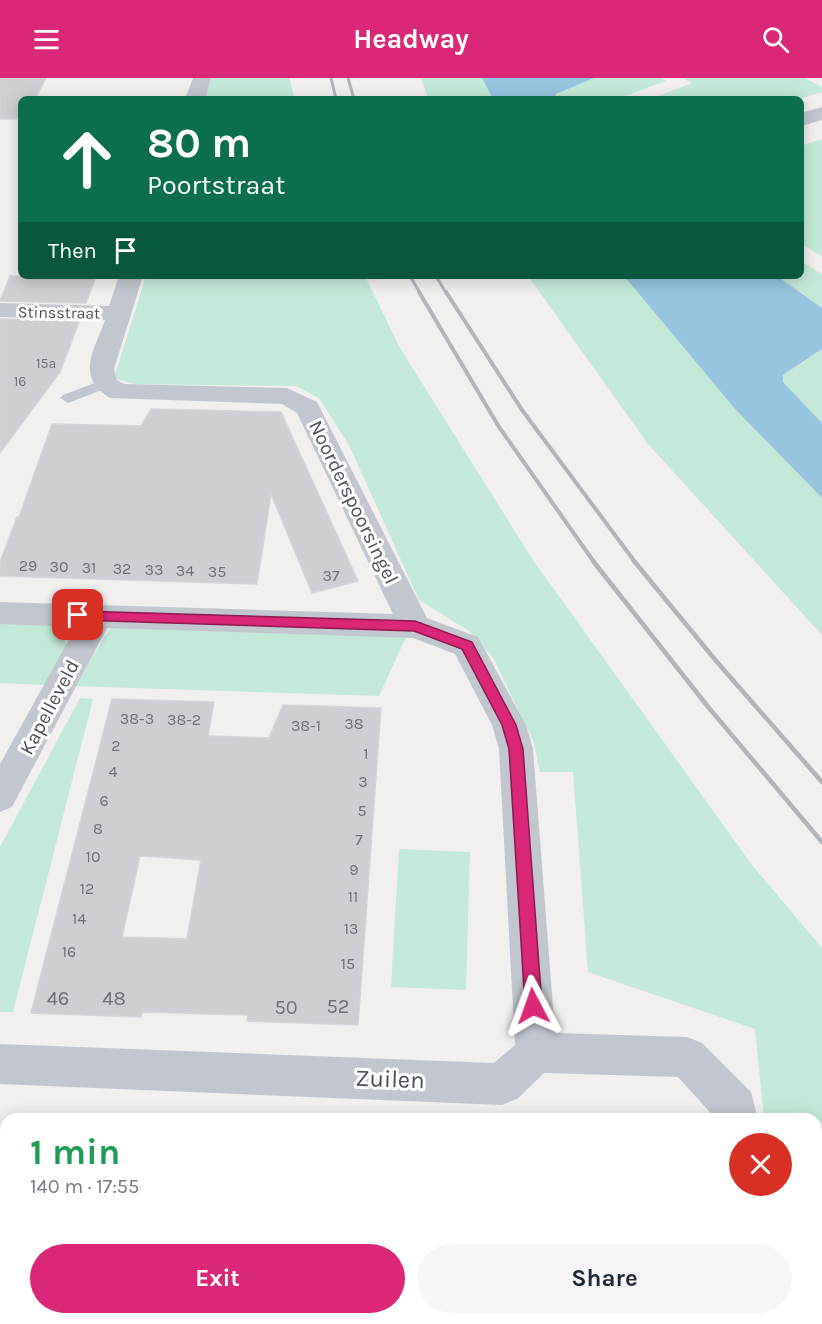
<!DOCTYPE html>
<html lang="en">
<head>
<meta charset="utf-8">
<style>
	body { margin:0; font-family:Karla,sans-serif; background:#f6f6f7; color:#1f2937; height:100vh; display:flex; flex-direction:column; font-size:22px; white-space:nowrap }
	* { box-sizing:border-box; margin:0 }
	p { font-size:20px; color:#747a83 }
	.icon { flex:none; width:33px; height:33px; fill:none; stroke:currentColor; stroke-width:2; stroke-linecap:round; stroke-linejoin:round }
	.map { position:relative; flex:1; overflow:hidden }
	.panel { position:absolute; left:0px; top:1035px; width:822px; height:212px; display:flex; flex-direction:column; background:#fff; border-radius:18px 18px 0 0; box-shadow:0 3px 15px #0003 }
	.panel>* { flex:none }
	.guide { position:absolute; left:18px; top:18px; width:786px; height:183px; border-radius:9px; box-shadow:0 3px 15px #0003; background:#0b6e4f; color:#fff; overflow:hidden }
	.pin { position:absolute; display:grid; place-items:center; width:51px; height:51px; color:#fff; margin:-26px; border-radius:12px; box-shadow:0 3px 9px #0006 }
	.me { position:absolute; width:66px; margin:-33px; rotate:356deg; stroke-linejoin:round; filter:drop-shadow(0 0 4px #0008) }
	.turn { display:flex; align-items:center; gap:21px; height:126px; padding:0 30px; font-size:27px }
	.turn .icon { width:78px; height:78px; stroke-width:2.5 }
	.turn b { display:block; font-size:42px; line-height:51px }
	.then { display:flex; align-items:center; height:57px; padding:0 30px; background:#0003; gap:12px; font-size:22px }
	.round { display:grid; place-items:center; flex:none; width:63px; height:63px; border-radius:32px; background:#f6f6f7 }
	.head { display:flex; align-items:center; justify-content:space-between; height:102px; padding:0 30px }
	h1 { font-size:36px; font-weight:700; line-height:45px; color:#1e9e55 }
	.cta { display:flex; gap:12px; margin-top:auto; padding:12px 30px }
	.cta a { flex:1; height:69px; border-radius:36px; background:#db2777; color:#fff; font-size:24px; font-weight:700; line-height:69px; text-align:center }
	.cta a+a { background:#f6f6f7; color:#1f2937 }
	header { display:flex; justify-content:space-between; align-items:center; height:78px; padding:0 30px; background:#db2777; color:#fff; font-size:27px; font-weight:700 }
	.map>svg:first-child { display:block }
</style>
</head>
<body>
<header><svg class="icon" aria-label="menu" viewBox="0 0 24 24"><path d="M4 6h16M4 12h16M4 18h16"/></svg>Headway<svg class="icon" aria-label="search" viewBox="0 0 24 24"><circle cx="10" cy="10" r="6"/><path d="M15 15l6 6"/></svg></header>
<div class="map">
<svg width="822" height="1246" viewBox="0 0 822 1246">
	<rect width="100%" height="100%" fill="#f1f0ef"/>
	<g fill="#c3ead8">
		<path d="M210 0H289L295 21H203Z"/>
		<path d="M421 0H482L493 21H428Z"/>
		<path d="M594 0H661L666 3 617 21H555L556 16Z"/>
		<path d="M683 0H805L822 9V14L800 21H650L692 5Z"/>
		<path d="M822 61V179L801 165V68Z"/>
		<path d="M801 183 822 196V230L777 198H801Z"/>
		<path d="M146 198H365L400 270 533 482 752 787 822 870V1246H785L784 1241 816 1240V1041H764L755 951 588 894 573 694H540L534 665 494 581 469 553 419 522 349 367 319 320 296 308 134 306 114 300Z"/>
		<path d="M528 198H624L735 331 822 420V557L648 366Z"/>
		<path d="M822 271V345L783 304V297Z"/>
		<path d="M0 544 54 546 67 567 46 607 0 605Z"/>
		<path d="M112 548 407 557 379 618 73 608Z"/>
		<path d="M80 620 93 621 13 934H0V769Z"/>
		<path d="M399 771 470 774 466 912 391 909Z"/>
	</g>
	<g fill="#95c5e1">
		<path d="M482 0H594L556 16 555 21H493Z"/>
		<path d="M624 198H777L822 230V271L783 297V304L822 345V420L735 331Z"/>
	</g>
	<g fill="#ceced3" stroke="#d4d5da" stroke-width="1.5" fill-rule="evenodd">
		<path d="M0 0H46L35 21H21V41H0Z"/>
		<path d="M10 198H96L86 225 0 223Z"/>
		<path d="M0 241 79 244 60 294 0 375Z"/>
		<path d="M151 331 281 334 358 503 312 515 271 416 257 506 0 498V484L17 439H19L52 346 141 348Z"/>
		<path d="M112 621 214 624 208 658 269 660 283 627 381 630 358 947 247 943 248 937 142 934 141 939 31 935ZM140 778 201 782 187 861 122 859Z"/>
	</g>
	<g fill="none" stroke-linecap="round" stroke-linejoin="round">
		<path fill="#c2c7cf" fill-rule="evenodd" d="M105 301 113 306 110 309 68 325 60 320 63 317Z"/>
		<g fill="#c2c7cf" fill-rule="evenodd">
			<path d="M193 0H211L205 21H185Z"/>
			<path d="M822 29V42L801 48V35Z"/>
			<path d="M119 198H143L114 291 117 302 124 306 287 310 317 324 427 540 478 559 526 647 533 671 555 955 687 959 702 965 751 1014 758 1041H716L678 999 544 995 517 1021 502 1027 0 1006V966L494 985 515 967 499 671 492 647 455 576 413 560 107 550 12 729 0 734V686L76 549 0 546V524L393 536 297 335 282 326 110 320C75 299 94 273 105 242L0 239V225L109 228Z"/>
			<rect x="0" y="1193" width="6" height="46"/>
			<path d="M491 1240H651L654 1246H493Z"/>
			<path d="M739 1240H786L787 1246H739Z"/>
		</g>
		<g stroke="#b2b4b9" stroke-width="3">
			<path d="M331 0 336 21"/>
			<path d="M348 0 354 21"/>
			<path d="M410 198 420 215"/>
			<path d="M436 198 446 215"/>
		</g>
		<g stroke="#b2b4b9" stroke-width="4">
			<path d="M419 214 499 349 594 484"/>
			<path d="M446 214 522 332 635 484"/>
		</g>
		<g stroke="#b2b4b9" stroke-width="4.5">
			<path d="M593 483 709 630 822 764"/>
			<path d="M634 483 717 584 822 704"/>
		</g>
	</g>
	<path fill="#db2777" stroke="#8e194d" stroke-width="1.5" d="M78 533 415 543 472 564 516 647 523 671 542 928 539 934 533 936 527 934 525 928 509 671 502 647 462 571 414 553 78 542 72 537Z"/>
	<g text-anchor="middle" stroke-width="6" stroke-linejoin="round" paint-order="stroke">
		<g font-size="14" fill="#6b7078">
			<text x="46" y="290">15a</text>
			<text x="20" y="308">16</text>
		</g>
		<g font-size="16" fill="#4a505a" stroke="#fff">
			<text transform="translate(59 234) rotate(1)" y="6">Stinsstraat</text>
		</g>
		<g font-size="16" fill="#6b7078">
			<text x="28" y="493">29</text>
			<text x="59" y="494">30</text>
			<text x="89" y="495">31</text>
			<text x="122" y="496">32</text>
			<text x="154" y="497">33</text>
			<text x="185" y="498">34</text>
			<text x="217" y="499">35</text>
			<text x="331" y="503">37</text>
			<text x="137" y="646">38-3</text>
			<text x="184" y="647">38-2</text>
			<text x="354" y="651">38</text>
			<text x="306" y="653">38-1</text>
			<text x="116" y="673">2</text>
			<text x="366" y="681">1</text>
			<text x="113" y="699">4</text>
			<text x="363" y="709">3</text>
			<text x="104" y="728">6</text>
			<text x="362" y="738">5</text>
			<text x="98" y="756">8</text>
			<text x="359" y="767">7</text>
			<text x="93" y="784">10</text>
			<text x="354" y="797">9</text>
			<text x="87" y="816">12</text>
			<text x="353" y="824">11</text>
			<text x="79" y="846">14</text>
			<text x="351" y="856">13</text>
			<text x="69" y="879">16</text>
			<text x="348" y="891">15</text>
		</g>
		<g font-size="20" fill="#4a505a" stroke="#fff">
			<text transform="translate(354 424) rotate(64)" y="7">Noorderspoorsingel</text>
			<text transform="translate(49 629) rotate(-62)" y="7">Kapelleveld</text>
		</g>
		<g font-size="20" fill="#6b7078">
			<text x="58" y="927">46</text>
			<text x="114" y="927">48</text>
			<text x="338" y="935">52</text>
			<text x="286" y="936">50</text>
		</g>
		<g font-size="24" fill="#4a505a" stroke="#fff">
			<text transform="translate(390 1001) rotate(2)" y="8">Zuilen</text>
		</g>
	</g>
</svg>
<div class="pin" style="left:78px;top:537px;background:#d93025"><svg class="icon" aria-label="arrive" viewBox="0 0 24 24"><path d="M6 21V4h12l-3 4 3 4H6"/></svg></div>
<svg class="me" style="left:533px;top:928px" viewBox="-20 -20 40 40"><path d="M0-17L14 15 0 8-14 15z" fill="#db2777" stroke="#fff" stroke-width="4"/></svg>
<div class="guide">
<div class="turn"><svg class="icon" aria-label="ahead" viewBox="0 0 24 24"><path d="M12 20V5M6 11l6-6 6 6"/></svg><div><b>80 m</b>Poortstraat</div></div>
<div class="then">Then<svg class="icon" aria-label="arrive" viewBox="0 0 24 24"><path d="M6 21V4h12l-3 4 3 4H6"/></svg></div>
</div>
<section class="panel">
<div class="head"><div><h1>1 min</h1><p>140 m · 17:55</p></div><a class="round" style="background:#d93025;color:#fff"><svg class="icon" aria-label="close" viewBox="0 0 24 24"><path d="M6 6l12 12M18 6L6 18"/></svg></a></div>
<div class="cta"><a>Exit</a><a>Share</a></div>
</section>
</div>
</body>
</html>
